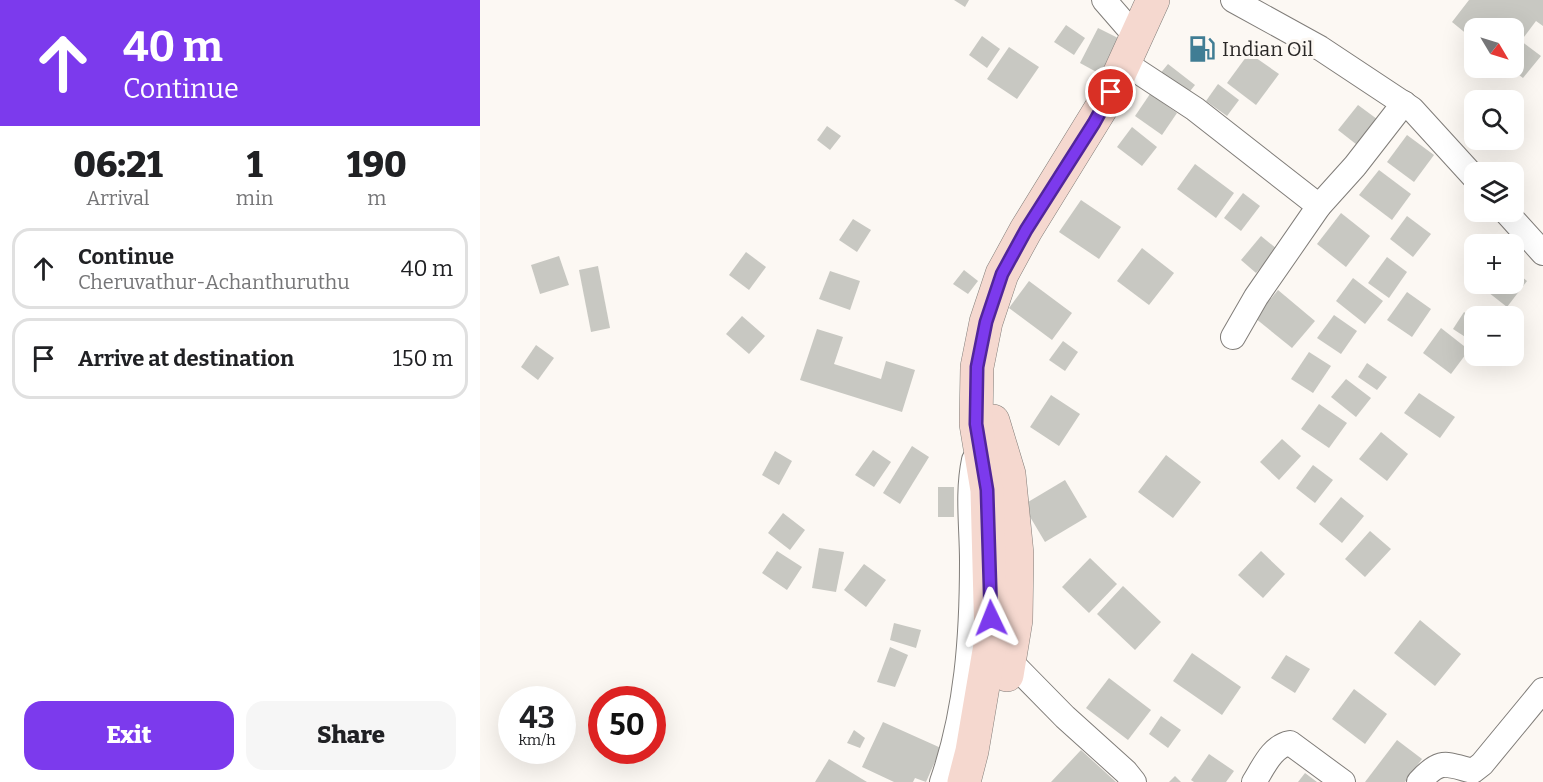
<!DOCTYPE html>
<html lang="en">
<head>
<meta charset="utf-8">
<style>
	body { margin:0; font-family:Bitter,serif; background:#f6f6f6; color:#202124; height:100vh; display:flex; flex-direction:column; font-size:22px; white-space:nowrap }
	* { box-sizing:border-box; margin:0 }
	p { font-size:20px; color:#757577 }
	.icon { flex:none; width:33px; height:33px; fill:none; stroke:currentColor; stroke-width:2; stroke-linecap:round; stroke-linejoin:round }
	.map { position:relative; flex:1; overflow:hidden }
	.panel { display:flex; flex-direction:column; background:#fff; width:480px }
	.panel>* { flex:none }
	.hud { background:#7c3aed; color:#fff; overflow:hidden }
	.needle { width:39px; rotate:128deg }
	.buttons { position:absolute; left:984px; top:18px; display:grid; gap:12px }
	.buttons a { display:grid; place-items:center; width:60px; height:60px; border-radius:12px; background:#fff; box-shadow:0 6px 24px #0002; font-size:30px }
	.speed { position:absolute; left:18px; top:686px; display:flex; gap:12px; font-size:30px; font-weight:700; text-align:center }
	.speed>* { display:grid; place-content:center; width:78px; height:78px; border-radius:50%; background:#fff; box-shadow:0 6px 24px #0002; line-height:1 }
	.speed small { font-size:15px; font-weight:400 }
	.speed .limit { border:9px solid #d22; background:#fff; color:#111 }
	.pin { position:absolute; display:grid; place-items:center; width:51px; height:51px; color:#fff; margin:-26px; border:3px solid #fff; border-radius:50%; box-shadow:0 2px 6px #0007 }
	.me { position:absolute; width:66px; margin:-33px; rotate:358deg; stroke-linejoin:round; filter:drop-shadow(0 0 4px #0008) }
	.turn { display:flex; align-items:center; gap:21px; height:126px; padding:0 24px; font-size:27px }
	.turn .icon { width:78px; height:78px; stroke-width:2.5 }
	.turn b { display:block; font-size:42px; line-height:51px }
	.eta { display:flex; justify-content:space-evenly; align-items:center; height:102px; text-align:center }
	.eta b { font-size:36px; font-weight:800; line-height:42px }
	.cta { display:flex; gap:12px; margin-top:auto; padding:12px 24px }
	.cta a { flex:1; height:69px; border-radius:18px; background:#7c3aed; color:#fff; font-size:24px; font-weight:800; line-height:69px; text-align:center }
	.cta a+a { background:#f6f6f6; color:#202124 }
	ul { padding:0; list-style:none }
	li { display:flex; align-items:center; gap:18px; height:81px; margin:0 12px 9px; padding:0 12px; border:3px solid #e0e0e0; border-radius:18px }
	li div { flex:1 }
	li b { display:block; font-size:22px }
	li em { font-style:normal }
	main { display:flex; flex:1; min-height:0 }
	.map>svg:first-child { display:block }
</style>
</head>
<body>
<main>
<section class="panel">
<div class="hud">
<div class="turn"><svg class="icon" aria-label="ahead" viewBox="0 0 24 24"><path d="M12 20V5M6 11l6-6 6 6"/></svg><div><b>40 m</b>Continue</div></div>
</div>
<div class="eta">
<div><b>06:21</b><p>Arrival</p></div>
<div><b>1</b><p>min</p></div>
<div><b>190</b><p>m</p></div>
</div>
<ul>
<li><svg class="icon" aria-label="ahead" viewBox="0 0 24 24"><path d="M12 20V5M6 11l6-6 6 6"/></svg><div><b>Continue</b><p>Cheruvathur-Achanthuruthu</p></div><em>40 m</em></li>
<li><svg class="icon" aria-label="arrive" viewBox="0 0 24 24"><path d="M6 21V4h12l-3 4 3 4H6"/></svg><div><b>Arrive at destination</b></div><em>150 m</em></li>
</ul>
<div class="cta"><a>Exit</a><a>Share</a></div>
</section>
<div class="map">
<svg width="1063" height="782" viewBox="0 0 1063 782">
	<rect width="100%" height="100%" fill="#fcf8f3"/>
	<g fill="#c8c8c2">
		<path d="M474 0H489L485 7Z"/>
		<path d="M989 0H1063V26L1056 21 1041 41 1061 56 1043 78 1030 68H1034V28H994V40L972 22Z"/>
		<path d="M586 25 605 38 594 55 574 42Z"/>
		<path d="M618 28 640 39 622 75 600 63Z"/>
		<path d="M502 36 520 49 507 68 489 55Z"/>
		<path d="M529 47 559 67 537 99 507 79Z"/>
		<path d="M769 53 799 74 776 105 747 83Z"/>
		<path d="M688 64 715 85 706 96 679 75Z"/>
		<path d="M738 84 759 100 747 116 726 101Z"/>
		<path d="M670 94 697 113 682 135 655 116Z"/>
		<path d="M878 105 901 122 881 148 858 130Z"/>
		<path d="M347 126 361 136 350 150 337 140Z"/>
		<path d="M652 127 677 147 662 166 637 147Z"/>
		<path d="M927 135 954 155 934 182 907 162Z"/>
		<path d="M715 164 754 193 736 218 697 189Z"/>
		<path d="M899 170 931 194 912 220 879 195Z"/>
		<path d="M763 193 780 206 761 231 744 218Z"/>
		<path d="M601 200 641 227 619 259 579 232Z"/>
		<path d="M861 213 890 236 866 267 837 244Z"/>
		<path d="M927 216 951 234 933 257 910 239Z"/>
		<path d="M373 219 391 230 377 252 359 240Z"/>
		<path d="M781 236 797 249 776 273 761 260Z"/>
		<path d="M662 248 694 273 669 305 637 281Z"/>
		<path d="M266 252 286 267 269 290 249 275Z"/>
		<path d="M79 256 89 285 60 294 51 265Z"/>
		<path d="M907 257 927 272 909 298 888 283Z"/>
		<path d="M118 266 130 328 111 332 99 270Z"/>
		<path d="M484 270 498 281 488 294 473 284Z"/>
		<path d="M1034 270 1047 281 1027 307 999 285 1034 284Z"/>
		<path d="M350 271 380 281 370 310 339 299Z"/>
		<path d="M873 278 903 301 885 324 856 301Z"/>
		<path d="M549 281 592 313 572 340 529 308Z"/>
		<path d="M798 290 835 321 812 348 775 318Z"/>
		<path d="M927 292 951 309 932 337 907 320Z"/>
		<path d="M984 312 994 319 993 342 973 329Z"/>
		<path d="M854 315 877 331 861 354 837 338Z"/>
		<path d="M262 316 285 336 269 354 246 334Z"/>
		<path d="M961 328 989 350 971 374 943 353Z"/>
		<path d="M337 329 363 337 354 364 401 379 406 361 435 370 422 412 320 380Z"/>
		<path d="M583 341 598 352 585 371 569 360Z"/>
		<path d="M56 345 74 358 58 380 41 367Z"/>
		<path d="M829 352 851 366 833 393 811 379Z"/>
		<path d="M887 363 907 377 897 390 878 377Z"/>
		<path d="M866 379 891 398 876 417 851 397Z"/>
		<path d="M939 393 975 417 960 438 924 413Z"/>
		<path d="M571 395 600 414 579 446 550 427Z"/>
		<path d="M839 404 867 423 849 448 821 429Z"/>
		<path d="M901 432 928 454 907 481 879 459Z"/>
		<path d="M802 439 821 456 799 480 780 462Z"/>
		<path d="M432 446 449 457 420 504 403 493Z"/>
		<path d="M393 450 411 462 394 487 375 475Z"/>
		<path d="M295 451 312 461 299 485 282 475Z"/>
		<path d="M686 455 721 482 693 518 658 492Z"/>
		<path d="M833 465 853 480 835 503 816 488Z"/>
		<path d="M585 480 607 517 565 542 543 505Z"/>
		<rect x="458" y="487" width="16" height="30"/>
		<path d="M861 497 884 516 862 543 839 524Z"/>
		<path d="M303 513 325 530 310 550 288 533Z"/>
		<path d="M890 531 911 549 885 577 865 559Z"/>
		<path d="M339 548 364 552 356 592 332 588Z"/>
		<path d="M297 551 322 567 307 590 282 573Z"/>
		<path d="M781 551 805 574 783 598 758 575Z"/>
		<path d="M610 558 637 584 609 613 582 587Z"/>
		<path d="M384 564 406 580 386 607 364 590Z"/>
		<path d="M643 586 681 622 655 650 617 614Z"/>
		<path d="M940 620 981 654 955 686 914 653Z"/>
		<path d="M414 623 441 630 436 648 410 640Z"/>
		<path d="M410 647 428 655 415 687 397 682Z"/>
		<path d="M712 653 761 687 742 715 693 681Z"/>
		<path d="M806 655 830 669 815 693 791 678Z"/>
		<path d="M629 678 671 710 648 740 606 708Z"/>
		<path d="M874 689 907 714 885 744 852 719Z"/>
		<path d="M681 716 701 730 688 748 669 734Z"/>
		<path d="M403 722 461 748 446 782 435 778 433 782H414L382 767Z"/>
		<path d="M374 730 385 738 380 748 367 743Z"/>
		<path d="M917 740 942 759 925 782H885Z"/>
		<path d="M601 750 636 782H571Z"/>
		<path d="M729 754 754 771 746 782H714L711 780Z"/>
		<path d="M349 759 387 782H335Z"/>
		<path d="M825 773 837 782H818Z"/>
		<path d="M695 776 701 782H689Z"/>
	</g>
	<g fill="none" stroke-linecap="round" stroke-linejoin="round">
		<defs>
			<g id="street">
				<path d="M624 0 657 38"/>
				<path d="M753 0 840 48 932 109 994 177"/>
				<path d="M645 63 715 109 839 206 776 297 753 337"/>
				<path d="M839 206 875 166 924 103"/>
				<path d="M1026 212 1063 253"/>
				<path d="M529 660 585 717 646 772 654 782"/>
				<path d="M462 782C487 710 492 637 492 561 492 527 487 493 494 460"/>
				<path d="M774 782C783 768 792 746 810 743L863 782"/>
				<path d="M939 782C961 758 965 764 993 771L1002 764 1063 690"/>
			</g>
			<g id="secondary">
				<path d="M513 421 529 474 537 554 536 620 527 675"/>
				<path d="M484 782 492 751 511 639 507 490 496 424 497 367 506 322 522 274 546 230 631 92 673 0"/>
			</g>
		</defs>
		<use href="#street" stroke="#807d79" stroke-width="26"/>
		<use href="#secondary" stroke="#807d79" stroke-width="34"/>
		<use href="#street" stroke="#fff" stroke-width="24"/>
		<use href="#secondary" stroke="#f5d8cf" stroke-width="33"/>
	</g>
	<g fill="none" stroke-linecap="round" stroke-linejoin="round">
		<defs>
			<path id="route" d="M511 618 507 490 496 424 497 367 506 322 522 274 546 230 614 123 631 92"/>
		</defs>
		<use href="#route" stroke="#51269a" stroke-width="15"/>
		<use href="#route" stroke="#7c3aed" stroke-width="10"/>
	</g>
	<defs>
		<symbol id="fuel-bare" viewBox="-9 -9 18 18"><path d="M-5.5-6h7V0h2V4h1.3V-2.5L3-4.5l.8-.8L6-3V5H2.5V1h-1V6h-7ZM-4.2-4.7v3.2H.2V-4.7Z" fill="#407d94" stroke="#fcf8f3" stroke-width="2.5" paint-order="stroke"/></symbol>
	</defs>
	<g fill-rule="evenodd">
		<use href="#fuel-bare" x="703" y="30" width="38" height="38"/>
	</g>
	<g text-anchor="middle" stroke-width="6" stroke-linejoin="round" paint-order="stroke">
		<g font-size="20" fill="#2a2827" stroke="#fcf8f3" text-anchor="start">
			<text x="742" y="56">Indian Oil</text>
		</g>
	</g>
</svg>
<div class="buttons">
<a><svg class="needle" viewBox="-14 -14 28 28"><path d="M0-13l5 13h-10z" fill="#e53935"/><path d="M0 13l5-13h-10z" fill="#757577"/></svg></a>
<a><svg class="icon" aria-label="search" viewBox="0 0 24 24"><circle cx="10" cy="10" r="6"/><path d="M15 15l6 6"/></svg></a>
<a><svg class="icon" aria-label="layers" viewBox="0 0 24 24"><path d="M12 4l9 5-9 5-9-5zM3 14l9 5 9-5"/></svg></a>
<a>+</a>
<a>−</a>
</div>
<div class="speed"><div>43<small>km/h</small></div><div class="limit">50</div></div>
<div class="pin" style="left:631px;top:92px;background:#d93025"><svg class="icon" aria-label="arrive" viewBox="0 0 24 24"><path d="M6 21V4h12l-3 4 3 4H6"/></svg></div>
<svg class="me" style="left:511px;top:618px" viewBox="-20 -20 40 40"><path d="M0-17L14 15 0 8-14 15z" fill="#7c3aed" stroke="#fff" stroke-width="4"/></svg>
</div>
</main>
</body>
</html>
